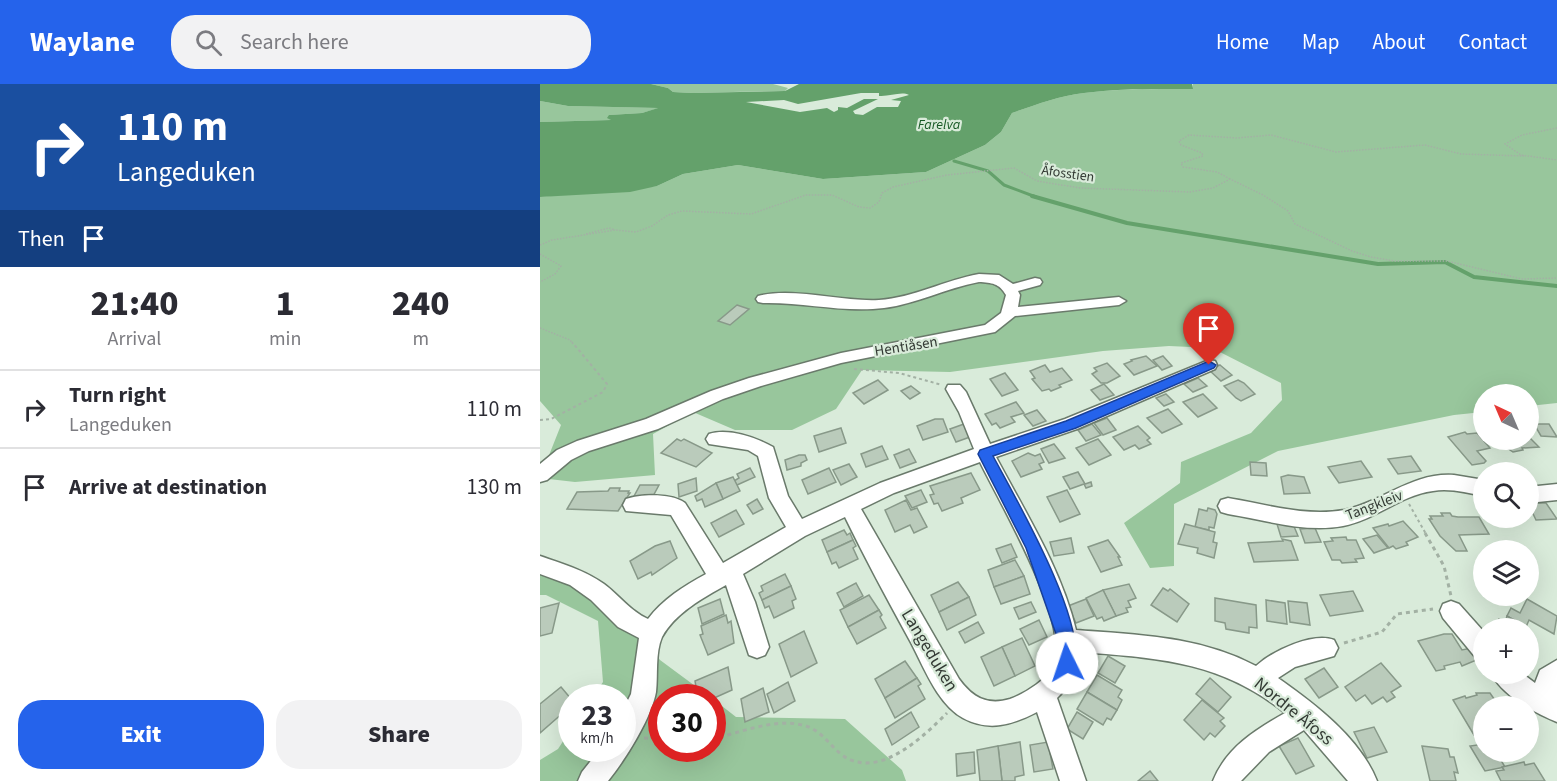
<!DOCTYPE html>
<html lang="en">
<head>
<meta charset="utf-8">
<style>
	body { margin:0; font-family:"Source Sans 3",sans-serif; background:#f2f2f3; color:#2b2b33; height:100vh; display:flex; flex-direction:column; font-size:22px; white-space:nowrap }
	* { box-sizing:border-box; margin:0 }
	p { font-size:20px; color:#7c7c81 }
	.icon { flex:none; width:33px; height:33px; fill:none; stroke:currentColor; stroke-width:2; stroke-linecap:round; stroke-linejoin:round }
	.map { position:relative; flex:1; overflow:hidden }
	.panel { display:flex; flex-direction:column; background:#fff; width:540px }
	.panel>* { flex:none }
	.guide { background:#1a4fa0; color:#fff; overflow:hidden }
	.needle { width:39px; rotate:316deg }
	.controls { position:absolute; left:933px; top:300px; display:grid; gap:12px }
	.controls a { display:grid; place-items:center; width:66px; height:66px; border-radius:50%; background:#fff; box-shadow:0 6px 24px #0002; font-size:30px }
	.speed { position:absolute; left:18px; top:600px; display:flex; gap:12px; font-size:30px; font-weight:700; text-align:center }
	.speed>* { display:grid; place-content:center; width:78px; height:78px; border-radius:50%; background:#fff; box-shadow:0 6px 24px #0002; line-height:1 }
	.speed small { font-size:15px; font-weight:400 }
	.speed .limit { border:9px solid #d22; background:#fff; color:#111 }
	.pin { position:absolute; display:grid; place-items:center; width:51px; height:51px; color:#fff; margin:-62px -26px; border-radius:50% 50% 50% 0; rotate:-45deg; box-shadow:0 0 6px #0007 }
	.pin .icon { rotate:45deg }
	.me { position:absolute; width:66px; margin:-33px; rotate:356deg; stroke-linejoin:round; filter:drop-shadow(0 0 4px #0008) }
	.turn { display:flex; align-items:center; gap:21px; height:126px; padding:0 18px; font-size:27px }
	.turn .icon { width:78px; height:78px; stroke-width:2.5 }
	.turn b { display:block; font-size:42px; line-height:51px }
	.then { display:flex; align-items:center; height:57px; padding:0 18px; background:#0003; gap:12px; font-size:22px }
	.eta { display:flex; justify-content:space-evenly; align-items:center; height:102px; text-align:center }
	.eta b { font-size:36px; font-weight:800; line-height:42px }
	.button { display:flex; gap:12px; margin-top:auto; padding:12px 18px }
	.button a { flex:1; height:69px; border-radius:24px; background:#2563eb; color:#fff; font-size:24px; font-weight:800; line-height:69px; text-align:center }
	.button a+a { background:#f2f2f3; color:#2b2b33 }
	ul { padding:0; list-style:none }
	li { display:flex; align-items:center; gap:18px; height:78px; padding:0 18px; border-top:2px solid #e1e1e2 }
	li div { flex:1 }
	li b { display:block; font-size:22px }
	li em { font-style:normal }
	header { display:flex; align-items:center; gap:36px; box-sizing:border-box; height:84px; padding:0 30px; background:#2563eb; color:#fff }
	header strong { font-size:28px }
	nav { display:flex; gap:33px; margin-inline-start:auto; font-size:21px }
	.search { width:420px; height:54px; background:#f2f2f3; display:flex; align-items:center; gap:15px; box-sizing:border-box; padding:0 21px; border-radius:24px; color:#7c7c81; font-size:22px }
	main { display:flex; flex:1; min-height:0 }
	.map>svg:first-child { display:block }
</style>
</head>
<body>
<header>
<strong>Waylane</strong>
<div class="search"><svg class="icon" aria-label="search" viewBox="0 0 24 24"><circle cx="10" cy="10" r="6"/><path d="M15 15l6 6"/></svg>Search here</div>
<nav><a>Home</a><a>Map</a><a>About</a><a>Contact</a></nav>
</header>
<main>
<section class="panel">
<div class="guide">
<div class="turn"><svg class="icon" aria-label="right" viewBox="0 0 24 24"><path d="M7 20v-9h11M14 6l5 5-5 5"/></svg><div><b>110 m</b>Langeduken</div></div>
<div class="then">Then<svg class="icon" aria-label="arrive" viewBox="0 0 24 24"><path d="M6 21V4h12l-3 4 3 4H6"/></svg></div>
</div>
<div class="eta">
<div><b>21:40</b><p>Arrival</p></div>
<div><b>1</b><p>min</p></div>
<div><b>240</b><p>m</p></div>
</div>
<ul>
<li><svg class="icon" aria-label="right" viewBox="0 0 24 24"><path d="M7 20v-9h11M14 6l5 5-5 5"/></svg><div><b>Turn right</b><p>Langeduken</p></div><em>110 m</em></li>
<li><svg class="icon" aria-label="arrive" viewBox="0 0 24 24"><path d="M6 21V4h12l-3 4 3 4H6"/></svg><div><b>Arrive at destination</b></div><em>130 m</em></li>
</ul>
<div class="button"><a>Exit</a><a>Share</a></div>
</section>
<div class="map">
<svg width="1017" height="697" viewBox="0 0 1017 697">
	<rect width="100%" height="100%" fill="#d9ebda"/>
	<g fill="#98c69c">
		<path d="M111 0H233L248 4 245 7H234L151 9 133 8 128 4Z"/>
		<path d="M653 0H1017V319L989 322 988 310H944L943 328 914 331 738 367 634 420V482L610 484 584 439 640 399 641 378 711 349 742 316 741 299 672 264 629 262 563 267 410 288 322 286 296 325 252 346H195L153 328 113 350 115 391 35 398 0 394 21 341 0 317V113L117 102 143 90 198 81 283 95 386 88 445 61 461 48 472 29C495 21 519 12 544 9 580 4 616 5 652 5Z"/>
		<path d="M0 17 28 22 119 24 102 29 69 31 71 36 0 38Z"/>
		<path d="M0 485 74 513 120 576 170 613 122 614V664H172L173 615 196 633 305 635 362 686 366 697H0V676L18 665 31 645 32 664H82V614L53 613 63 598 58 537 6 511H0Z"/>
	</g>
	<path fill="#64a16b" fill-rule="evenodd" d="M0 0H111L128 4 133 8 151 9 245 7 259 0H652L653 5C616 5 580 4 544 9 519 12 495 21 472 29L461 48 445 61 386 88 283 95 198 81 143 90 117 102 90 108 0 113V38L71 36 67 34 69 31 102 29 118 24 28 22 0 17ZM321 9H339V12C349 13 361 7 369 11L351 16 361 17 358 23H337L323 31 315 30 313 27 338 15H324L307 24 298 23V26L294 28 287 24 260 28 206 18 244 16 258 20Z"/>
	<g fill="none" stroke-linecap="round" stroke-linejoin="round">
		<path stroke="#64a16b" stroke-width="3" d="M414 77 448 87 464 101 496 113"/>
		<path stroke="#64a16b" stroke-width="4" d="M492 112 587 139 838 180 905 178 934 193 1017 202"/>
	</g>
	<g fill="#bacbbb" stroke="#889989" stroke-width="1.5">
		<path d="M197 221 209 225 190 241 178 237Z"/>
		<path d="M606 272 617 282 594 291 584 280 592 277 591 276Z"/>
		<path d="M623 272 632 282 622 286 613 276Z"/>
		<path d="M567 279 580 292 567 299H561L552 290 557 287 554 284Z"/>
		<path d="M505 281 510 288 522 284 532 296 519 301 521 303 511 307 509 305 502 307 492 295 495 294 490 287Z"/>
		<path d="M680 281 692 291 681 297 669 286Z"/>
		<path d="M465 289 478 306 462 312 450 295Z"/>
		<path d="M658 294 667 302 653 308 644 300Z"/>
		<path d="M338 296 348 306 324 320 313 309Z"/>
		<path d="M698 296 704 299 715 310 701 317 696 314 684 302Z"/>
		<path d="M564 300 574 311 560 316 551 306Z"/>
		<path d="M371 302 380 309 370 315 361 307Z"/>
		<path d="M626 310 634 318 624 322 616 314Z"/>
		<path d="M663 310 677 324 658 333 643 318Z"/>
		<path d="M476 318 484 329 471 333 475 338 460 344 456 339 452 341 445 330Z"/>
		<path d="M628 325 642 340 622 349 607 334Z"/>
		<path d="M497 326 506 337 493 342 484 331Z"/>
		<path d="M567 334 576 346 563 351 554 339Z"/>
		<path d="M395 335H403L408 348 383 356 377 342Z"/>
		<path d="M424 340 430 353 416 358 410 345Z"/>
		<path d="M552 340 561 351 546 357 538 346Z"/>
		<path d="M994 340H1009L1017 353 1001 352Z"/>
		<path d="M598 342 610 354 607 356 611 360 599 365 595 361 584 366 573 353Z"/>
		<path d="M301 344 306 359 279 368 274 352Z"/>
		<path d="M925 348 927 350 937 349 950 364 937 367 946 377 944 379 932 381 908 353Z"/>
		<path d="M988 352 999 363 982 364 983 366 973 368 964 362 965 359 962 356H988Z"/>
		<path d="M137 355 141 357 144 355 172 369 156 383 121 369Z"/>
		<path d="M558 355 571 371 549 381 536 364Z"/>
		<path d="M514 360 525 374 509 379 501 365Z"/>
		<path d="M342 362 348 375 326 383 321 370Z"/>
		<path d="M369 365 376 378 360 384 354 371Z"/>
		<path d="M488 369 495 372 500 370 504 378 499 380 502 385 481 393 472 377Z"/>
		<path d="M259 371H265L267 376 261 379V382L247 386 245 376Z"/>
		<path d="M871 372 881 387 858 390 848 375Z"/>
		<path d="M821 377 832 393 799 399 788 383Z"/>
		<path d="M710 378 726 379 727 392 711 391Z"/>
		<path d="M309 380 317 393 301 401 293 386Z"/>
		<path d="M210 384 215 393 197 401 194 397 199 394 197 390Z"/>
		<path d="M289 384 296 398 268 410 262 396Z"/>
		<path d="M538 388 545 400 551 398 552 402 546 404 544 400 530 405 523 393Z"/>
		<path d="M431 389 440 406 421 414 423 419 402 427 398 419 394 420 390 411 394 410 390 402Z"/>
		<path d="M748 391 764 393 770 409 744 410 741 393Z"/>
		<path d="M193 393 200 407 183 415 176 399Z"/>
		<path d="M156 394 157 407 139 413 138 400Z"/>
		<path d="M176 399 183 415 165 423 162 415 157 417 155 412Z"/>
		<path d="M100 401H119L112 414H93Z"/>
		<path d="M70 404H80L79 407H89L88 409H90L78 427 27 425 37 408 68 407Z"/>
		<path d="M381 406 387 418 372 424 365 412Z"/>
		<path d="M527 406 540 430 520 438 507 413Z"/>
		<path d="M217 415 223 425 213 430 207 421Z"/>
		<path d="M366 416 371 426 377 424 387 443 374 449 370 441 355 448 345 426Z"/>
		<path d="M988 419H1006L1017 435 996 436Z"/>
		<path d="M668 424 675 426 677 430 674 444 669 443V446L655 443 659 425 667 427Z"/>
		<path d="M196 426 204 440 179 453 171 439Z"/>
		<path d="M901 429H910L912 432 918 433H939L949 450 919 451 927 467H916L900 452 889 435H892L890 432H903Z"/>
		<path d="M863 437 878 453 866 458 868 461 856 465 853 462 849 464 833 444 848 440 849 442Z"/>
		<path d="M645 440 675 448 673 458 677 459 674 474 657 469 658 464 638 460Z"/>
		<path d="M737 440H753L758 452 741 453Z"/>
		<path d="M775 444 781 458 765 459 760 445Z"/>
		<path d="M304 446 307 451 310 449 313 456 287 468 282 456Z"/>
		<path d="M837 451 848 464 834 469 823 455Z"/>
		<path d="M806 453 807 456H816L824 474 815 475 817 478 802 479 800 476H792L784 458 793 457 791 454Z"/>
		<path d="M531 454 534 469 514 472 510 458Z"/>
		<path d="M742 455 751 457 758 476 714 478 708 459 743 457Z"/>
		<path d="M313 456 316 462 313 464 318 475 299 484 296 478 292 480 287 468Z"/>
		<path d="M568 456 580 473H578L582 481 561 488 548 463Z"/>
		<path d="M130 457 137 474 112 491 111 488 98 495 90 477 115 462Z"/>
		<path d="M471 460 477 473 462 479 456 465Z"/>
		<path d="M475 476 484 492 454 503 448 486Z"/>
		<path d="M245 490 251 502 222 516 219 509 223 507 221 502Z"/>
		<path d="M484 492 490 510 461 520 454 503Z"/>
		<path d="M418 498 429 513 399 528 391 511Z"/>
		<path d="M316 499 323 512 304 523 297 509Z"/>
		<path d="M589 500 596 514 588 517 591 523 586 524 588 528 576 532 563 506Z"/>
		<path d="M251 502 256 515 252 517 254 524 234 534 229 522 225 524 222 516Z"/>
		<path d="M623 504 628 507 630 505 649 520 637 538 611 521Z"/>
		<path d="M563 506 576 532 564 537 562 533 557 535 546 514Z"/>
		<path d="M813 507 823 527 790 532 780 511Z"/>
		<path d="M329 511 339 526 308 543 300 526Z"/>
		<path d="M429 513 436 531 407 546 399 528Z"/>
		<path d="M675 514 716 521 717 544 709 543V549L686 545 685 539 675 537Z"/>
		<path d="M180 515 184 530 162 540 158 524Z"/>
		<path d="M546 515 554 532 536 539 528 522Z"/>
		<path d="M987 515 1017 532 1014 550 989 536 986 543 967 532 971 524 980 529Z"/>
		<path d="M726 516 745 519 747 540 727 537Z"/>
		<path d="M748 517 767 519 770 541 750 538Z"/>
		<path d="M491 518 496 528 479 535 474 524Z"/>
		<path d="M19 519 12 549 0 552V524Z"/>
		<path d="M339 526 342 531 340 533 346 544 317 560 308 543Z"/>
		<path d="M186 531 188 539 191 537 194 559 168 571 160 551 163 550 161 542Z"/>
		<path d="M967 532 986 543 985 544H955L959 535 965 539Z"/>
		<path d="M499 536 507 553 489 561 480 545Z"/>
		<path d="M438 538 444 549 425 559 419 548Z"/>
		<path d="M264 547 277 579 251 593 239 560Z"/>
		<path d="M904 550H912L922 566 931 564 939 575 922 582 920 578 904 582 905 585 896 587 878 557Z"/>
		<path d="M482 554 495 582 475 592 462 563Z"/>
		<path d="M462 563 475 592 454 602 441 573Z"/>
		<path d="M568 572 585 582 575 599 558 589Z"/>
		<path d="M365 577 377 594 345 614 335 595Z"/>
		<path d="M841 579 861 602 851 608 855 613 847 618 843 613 832 620 825 611 816 617 805 603Z"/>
		<path d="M188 583 192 606 172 615 158 614 155 597Z"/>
		<path d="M784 584 798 603 779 614 765 595Z"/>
		<path d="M557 591 582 606 578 613 582 616 577 626 547 608Z"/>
		<path d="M377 594 381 600 378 602 385 615 355 634 345 614Z"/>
		<path d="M670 594 691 613 678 628 656 610Z"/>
		<path d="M248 598 255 617 234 629 227 610Z"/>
		<path d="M21 603 32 616V621L0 649V620Z"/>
		<path d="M223 604 229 628 205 638 201 615Z"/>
		<path d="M547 608 577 626 571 636 567 634 563 641 537 625Z"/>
		<path d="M936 609H950L959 622H944V648L934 651 913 616 925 612 926 614 937 611Z"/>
		<path d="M662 616 684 634 680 637 685 642 675 653 670 649 664 656 644 636Z"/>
		<path d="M371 628 379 643 352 661 345 645Z"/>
		<path d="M537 628 553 638 543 655 527 645Z"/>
		<path d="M834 643 847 668 827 674 814 648Z"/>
		<path d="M758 654 774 682 756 690 739 662Z"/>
		<path d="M480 658 484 691 475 693V697H462L458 662Z"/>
		<path d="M508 658 513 685 494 688 490 661Z"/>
		<path d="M944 660V668H956L965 683 945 687 930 662Z"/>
		<path d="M458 662 462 697H440L437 666Z"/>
		<path d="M882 662 908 665 910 673H914L918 689 914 688 916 697H890Z"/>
		<path d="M434 668 435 689 417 692 416 670Z"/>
		<path d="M984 678 985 681 994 679 1005 697H961L956 687 964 686 962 683Z"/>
		<path d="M610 687 618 697H598Z"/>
	</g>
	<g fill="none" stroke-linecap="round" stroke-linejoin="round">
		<defs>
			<g id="minor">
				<path d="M439 190 459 191 473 200 495 194 500 195 502 198 500 201 478 207 480 211 478 223 579 213 586 217 579 221 475 232 455 248 301 279 221 302 183 315 118 345 49 367 31 376 7 396 0 398V380L17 366 37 357 106 335 171 307 209 294 301 269 445 241 461 229 466 211C459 199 452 199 439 198 406 204 377 220 344 224 304 229 263 218 223 219L218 218 216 215 218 212C254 203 301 218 339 216 373 214 405 196 439 190Z"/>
				<path d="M669 276 675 277 677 281 675 285 537 345 456 373C485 428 521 484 536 546 599 551 659 552 716 582 732 567 773 548 794 556L798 564 794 572 755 583 738 594C775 620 820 654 837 697H808L764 646 729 668 701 697H673C686 664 715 646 745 629 681 577 618 574 539 568 539 587 530 602 517 614L546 697H520L497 628C472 641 449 648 423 634 396 619 383 580 369 555 347 515 325 474 305 433L265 452 203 490 215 518 229 563 225 571 217 574 209 571 186 501C163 514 135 529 122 553 115 569 118 591 116 608 111 635 85 676 68 697H38L42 688 61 664H82V628L91 610 99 554 78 543 51 516 30 501 0 490V472C23 480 44 486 64 500 80 512 90 527 108 535 123 515 144 502 166 490L131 431 86 427 83 421 86 415C101 410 132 409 145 419L183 479 246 443 229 414 218 372 208 366 169 360 166 355 169 350C188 344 215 353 233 363L248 412 262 435 340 399 434 365 419 328 406 305 408 301H420L426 308 450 360 525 335ZM440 378C461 421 527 533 515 578 511 594 484 610 470 615 447 622 432 613 419 595L321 425 354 409Z"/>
				<path d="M914 391 944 396V412C927 409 910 404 893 407 861 411 835 436 803 442 765 449 725 436 688 430L681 428 678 422 681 416 688 414C725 420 765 433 804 426 843 418 872 388 914 391Z"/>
				<path d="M1017 400V416L988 419V403Z"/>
				<path d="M911 517 919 520 944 548V577L936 574 903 534 900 527 903 520Z"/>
				<path d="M1017 576V638C997 630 961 611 952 590H983L995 599 1000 586Z"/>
			</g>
		</defs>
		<use href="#minor" stroke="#6a7a6b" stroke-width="3"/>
		<g stroke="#a3b1a4" stroke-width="1.5" stroke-dasharray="1.5 1.5" stroke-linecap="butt">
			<path d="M1017 44 982 51 965 60 981 71 1017 76"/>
			<path d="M690 95 677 88 643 83 641 79 663 72 662 69 641 61 639 57 649 51 697 54 731 51 796 68 885 61 921 70 984 72"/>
			<path d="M46 150 69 144 75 146"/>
			<path d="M0 161 12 156 75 146 96 148 112 142 128 131 142 127 211 130 266 111H292L319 123 330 124 339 118 342 109 353 103 407 91 474 84 497 97 540 104 650 108 673 104 690 95 723 111 748 127 755 140 812 167 831 173 855 177H907L982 195 1017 194"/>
			<path d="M0 170 21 182 15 190 0 198"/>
			<path d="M0 244 30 256 33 260"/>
		</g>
		<g stroke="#a3b1a4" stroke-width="2" stroke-dasharray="3 3" stroke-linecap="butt">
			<path d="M314 285 359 289 402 301"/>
			<path d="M0 336 11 335 63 308 67 300 32 258"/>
			<path d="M869 420 886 450"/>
		</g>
		<g stroke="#a3b1a4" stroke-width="3" stroke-dasharray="4 4" stroke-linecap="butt">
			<path d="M885 449 904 482 911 512"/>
			<path d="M804 559 842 548 857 530 893 525"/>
			<path d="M104 654 122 655"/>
			<path d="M172 655C199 649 234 634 262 641 281 645 288 660 302 671 338 697 383 653 407 629"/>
		</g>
		<use href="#minor" fill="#fff" fill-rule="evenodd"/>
	</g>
	<path fill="#2563eb" stroke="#184099" stroke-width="1.5" d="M669 277 676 281 674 284 536 344 453 372C475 413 551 544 533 585L527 588 521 585 518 579V556L486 464 438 370 440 366 526 337Z"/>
	<g text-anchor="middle" stroke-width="4.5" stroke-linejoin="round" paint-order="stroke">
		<g font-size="14" font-style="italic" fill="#195b27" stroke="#d9ebda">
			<text x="399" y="45">Farelva</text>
		</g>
		<g font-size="14" fill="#333a34" stroke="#d9ebda">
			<text transform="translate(528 89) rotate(8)" y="5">Åfosstien</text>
		</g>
		<g font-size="15" fill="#333a34" stroke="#d9ebda">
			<text transform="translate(366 262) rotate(-9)" y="5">Hentiåsen</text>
			<text transform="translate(834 421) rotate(-21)" y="5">Tangkleiv</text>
		</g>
		<g font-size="18" fill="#333a34" stroke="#d9ebda">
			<text transform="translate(390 566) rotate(59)" y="6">Langeduken</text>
			<text transform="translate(754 627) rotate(39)" y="6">Nordre Åfoss</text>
		</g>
	</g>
</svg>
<div class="controls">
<a><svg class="needle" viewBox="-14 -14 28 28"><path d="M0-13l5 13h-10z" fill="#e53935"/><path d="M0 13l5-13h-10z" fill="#7c7c81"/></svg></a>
<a><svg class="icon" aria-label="search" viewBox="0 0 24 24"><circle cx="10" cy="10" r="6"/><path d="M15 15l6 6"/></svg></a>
<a><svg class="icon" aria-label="layers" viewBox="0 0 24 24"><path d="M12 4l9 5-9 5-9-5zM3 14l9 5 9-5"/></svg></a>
<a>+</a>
<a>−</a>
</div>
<div class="speed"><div>23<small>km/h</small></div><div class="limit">30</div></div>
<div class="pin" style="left:669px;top:281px;background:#d93025"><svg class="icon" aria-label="arrive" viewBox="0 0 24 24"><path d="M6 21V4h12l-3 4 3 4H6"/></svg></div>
<svg class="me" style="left:527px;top:579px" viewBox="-20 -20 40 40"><circle r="19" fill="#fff"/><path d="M0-13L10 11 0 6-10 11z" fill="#2563eb"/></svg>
</div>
</main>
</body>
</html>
